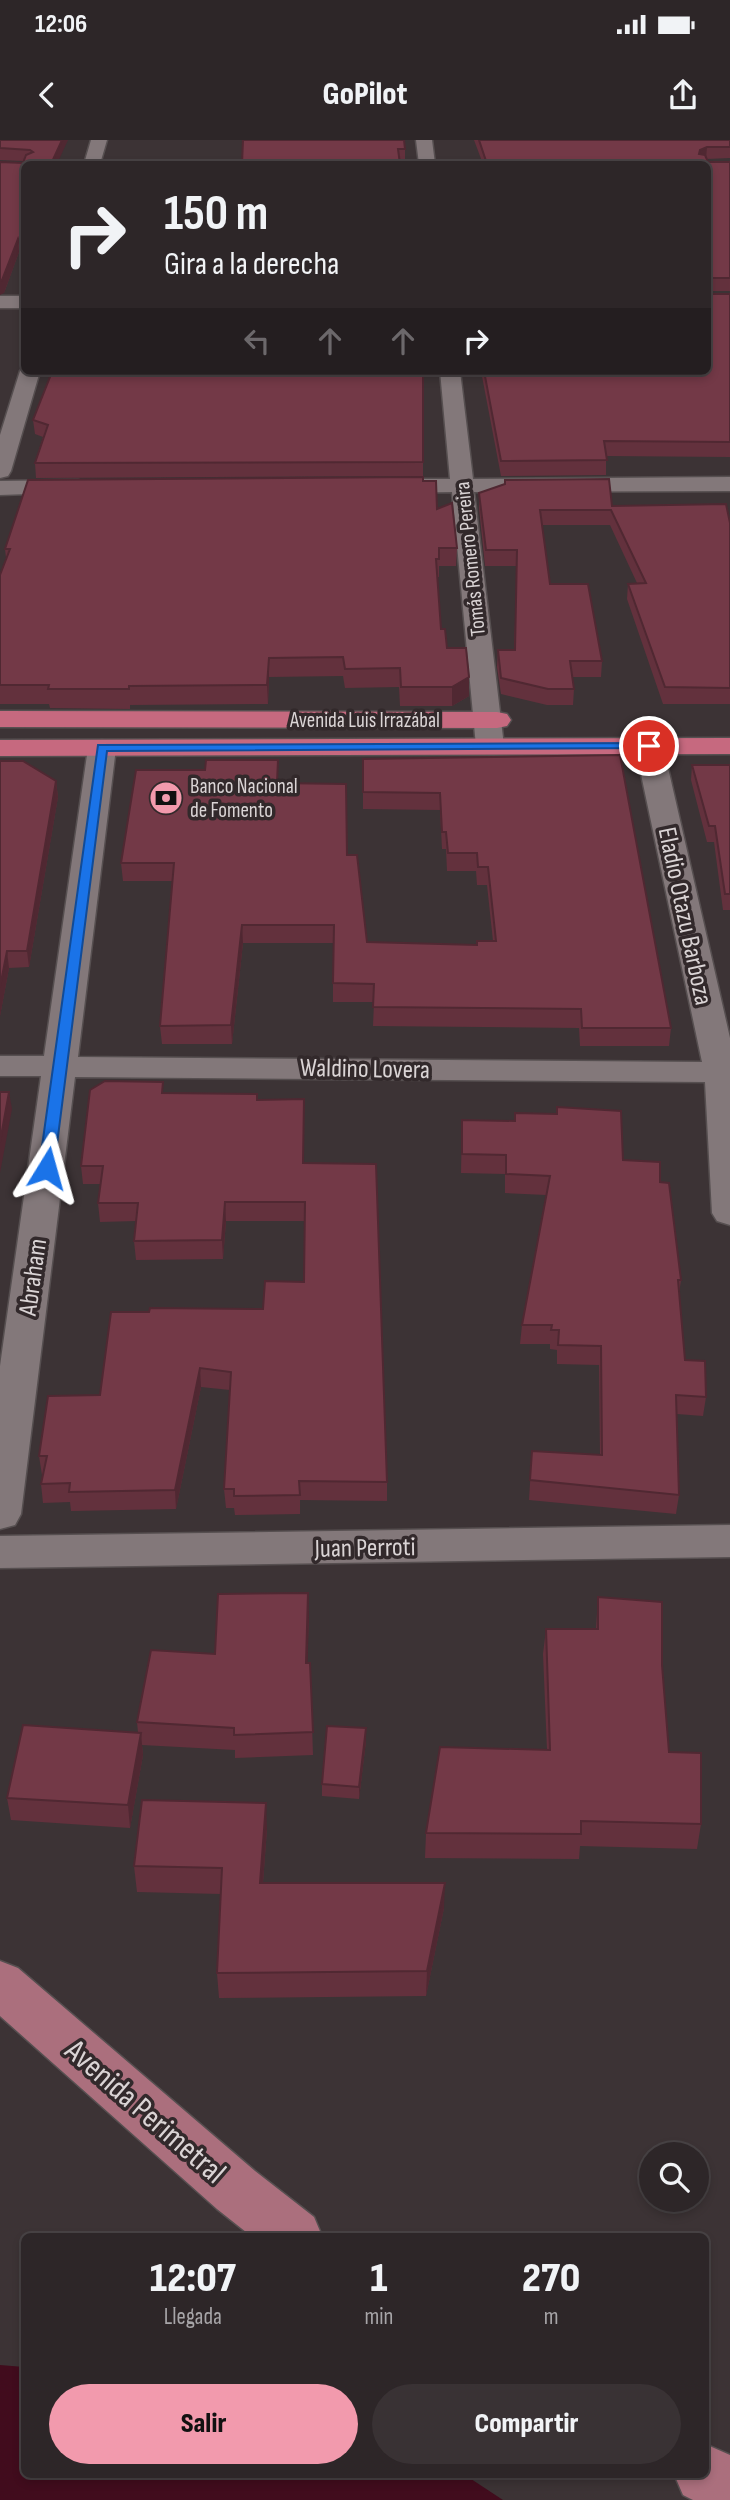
<!DOCTYPE html>
<html lang="es">
<head>
<meta charset="utf-8">
<style>
	body { margin:0; font-family:"Sofia Sans Condensed",sans-serif; background:#393234; color:#f1f3f6; height:100vh; display:flex; flex-direction:column; font-size:26px; white-space:nowrap }
	* { box-sizing:border-box; margin:0 }
	p { font-size:23px; color:#a7a5a8 }
	.icon { flex:none; width:38px; height:38px; fill:none; stroke:currentColor; stroke-width:2; stroke-linecap:round; stroke-linejoin:round }
	.map { position:relative; flex:1; overflow:hidden }
	.details { position:absolute; left:21px; top:2093px; width:688px; height:245px; display:flex; flex-direction:column; background:#2d2628; border-radius:10px; box-shadow:0 4px 10px #0003,0 0 0 2px #484345 }
	.details>* { flex:none }
	.guide { position:absolute; left:21px; top:21px; width:690px; height:214px; border-radius:10px; box-shadow:0 4px 10px #0003,0 0 0 2px #484345; background:#2d2628; color:#f1f3f6; overflow:hidden }
	.controls { position:absolute; left:639px; top:2002px; display:grid; gap:14px }
	.controls a { display:grid; place-items:center; width:70px; height:70px; border-radius:50%; background:#2d2628; box-shadow:0 4px 10px #0003,0 0 0 2px #484345; font-size:35px }
	.pin { position:absolute; display:grid; place-items:center; width:60px; height:60px; color:#fff; margin:-30px; border:4px solid #fff; border-radius:50%; box-shadow:0 2px 7px #0007 }
	.me { position:absolute; width:77px; margin:-38px; rotate:8deg; stroke-linejoin:round; filter:drop-shadow(0 0 5px #0008) }
	.turn { display:flex; align-items:center; gap:24px; height:147px; padding:0 28px; font-size:32px }
	.turn .icon { width:91px; height:91px; stroke-width:2.5 }
	.turn b { display:block; font-size:49px; line-height:60px }
	.lanes { display:flex; align-items:center; height:66px; padding:0 28px; background:#0003; justify-content:center; gap:35px; direction:ltr }
	.lanes .off { opacity:.35 }
	.eta { display:flex; justify-content:space-evenly; align-items:center; height:119px; text-align:center }
	.eta b { font-size:42px; font-weight:800; line-height:49px }
	.button { display:flex; gap:14px; margin-top:auto; padding:14px 28px }
	.button a { flex:1; height:80px; border-radius:42px; background:#f29aad; color:#111; font-size:28px; font-weight:800; line-height:80px; text-align:center }
	.button a+a { background:#393234; color:#f1f3f6 }
	.status { display:flex; justify-content:space-between; align-items:center; height:49px; padding:0 35px; background:#2d2628; direction:ltr }
	.status svg { height:19px; fill:currentColor }
	header { display:flex; justify-content:space-between; align-items:center; height:91px; padding:0 28px; background:#2d2628; font-size:32px; font-weight:800 }
	.map>svg:first-child { display:block }
</style>
</head>
<body>
<div class="status"><b>12:06</b><svg viewBox="0 0 49 12"><path d="M0 12V9h3v3zM5 12V6h3v6zM10 12V3h3v9zM15 12V0h3v12zM26 1h20v11H26zM47 4h2v5h-2z"/></svg></div>
<header><svg class="icon" aria-label="back" viewBox="0 0 24 24"><path d="M15 5l-7 7 7 7"/></svg>GoPilot<svg class="icon" aria-label="share" viewBox="0 0 24 24"><path d="M12 15V3M7 8l5-5 5 5M5 13v7h14v-7"/></svg></header>
<div class="map">
<svg width="730" height="2360" viewBox="0 0 730 2360">
	<rect width="100%" height="100%" fill="#3c3335"/>
	<path fill="#410c1d" d="M0 2225 24 2227V2334L465 2335 503 2360H0Z"/>
	<g fill="none" stroke-linecap="round" stroke-linejoin="round">
		<defs>
			<g id="minor">
				<path d="M91 0H107L100 24H84Z"/>
				<path d="M416 0H432L435 24H419Z"/>
				<rect x="0" y="156" width="24" height="12"/>
				<path d="M24 226V231H40L11 331 8 336 0 338V295L20 231Z"/>
				<path d="M440 231H460L473 339 730 337V351L474 352 504 606 500 612 490 614 480 612 476 606 452 352 384 353 376 351 373 346 376 341 384 339H450Z"/>
				<path d="M78 340 86 342 89 347 86 352 0 355V341Z"/>
				<path d="M649 598 659 600 663 606 730 898V1085L717 1081 712 1073 705 942 75 937 21 1374 15 1385 0 1389V1226L41 936H0V916H44L88 608 92 602 102 600 112 602 116 608 78 917 702 922 635 606 639 600Z"/>
				<path d="M730 1385V1417L0 1428V1396Z"/>
			</g>
			<g id="major">
				<path d="M0 1821 18 1828 255 2031 314 2077 322 2096H251L217 2069 0 1876Z"/>
				<path d="M705 2304 730 2315V2360H693L683 2355 674 2334H705Z"/>
			</g>
			<g id="highway">
				<path d="M0 571 497 572 507 574 511 580 507 586 497 588 0 587Z"/>
				<path d="M730 598V614L0 616V600Z"/>
			</g>
		</defs>
		<use href="#minor" stroke="#564f50" stroke-width="3"/>
		<use href="#major" stroke="#564f50" stroke-width="3"/>
		<use href="#highway" stroke="#564f50" stroke-width="3"/>
		<use href="#minor" fill="#83787a" fill-rule="evenodd"/>
		<use href="#major" fill="#ab6f7d" fill-rule="evenodd"/>
		<use href="#highway" fill="#c6697f" fill-rule="evenodd"/>
	</g>
	<g fill="#63313d">
		<path d="M0 0H68L24 24V129L19 112 4 153 23 21 0 20Z"/>
		<path d="M243 0 405 9V21H399Z"/>
		<path d="M474 0H730V18L707 19 708 22H730V151H707V24H483Z"/>
		<path d="M730 154V317L606 316V335L501 336 481 231H707Z"/>
		<path d="M57 231H423V336L36 338 35 323 43 297 35 294 33 280Z"/>
		<path d="M505 340 612 366 730 383V564H663L627 459 628 444 637 443 610 385H542L550 444 602 521 601 537H572L574 549 573 565H547L501 554 497 527 498 510H514L517 426H485L479 368V353L504 344Z"/>
		<path d="M423 341 457 408 456 426H439V437H437L441 489 447 508 469 556 452 566H400L399 547 345 548 343 536 269 537 268 564 130 565V569L50 568 49 564H0V435L6 418 5 409Z"/>
		<path d="M620 615 671 888 669 906H580L579 888 373 886 374 862H333V803H243L232 904H162L160 886 173 741H123L121 723 278 643 347 715 367 802 476 805 493 801 487 745H477L476 731H447L446 709H442L440 670 363 669V619Z"/>
		<path d="M0 621 56 641 58 657 29 827 9 828 0 876Z"/>
		<path d="M692 625H730V770H723L714 702H707L691 640Z"/>
		<path d="M163 942V953L258 960 304 959V1023L387 1342V1361L300 1360V1374L235 1375 234 1368H226L224 1349 230 1250 201 1247 176 1369 71 1371 70 1362 43 1363 41 1344 43 1335H42L39 1316 100 1255 149 1172 263 1169 304 1142 305 1081H226L223 1119 136 1120 134 1101 136 1081 100 1082 98 1063 100 1044H83L81 1026Z"/>
		<path d="M515 973 623 1020 660 1042 681 1140 679 1154 685 1220 706 1257 703 1276 677 1274 679 1355 676 1374 529 1360 532 1311 600 1315 599 1225 557 1224V1210L550 1209V1204H520L522 1185 546 1055 505 1053V1034L461 1033 462 980 515 981Z"/>
		<path d="M598 1457 662 1525 669 1612 701 1684 697 1709 580 1706 579 1719 425 1718 426 1693 547 1610 543 1514 546 1489H596Z"/>
		<path d="M309 1476 307 1523H310L313 1615 235 1618V1610L142 1605 143 1615 130 1688 11 1680 7 1658 138 1592 137 1582 215 1514Z"/>
		<path d="M366 1601 359 1659 322 1656V1644Z"/>
		<path d="M267 1689 263 1743 444 1768 426 1856 219 1858 217 1833 221 1754 137 1752 134 1726Z"/>
	</g>
	<g fill="#502832">
		<path d="M62 0H68L57 24H51Z"/>
		<path d="M707 7 706 19 698 24 700 10Z"/>
		<path d="M18 99 19 112 4 153 0 155V141Z"/>
		<path d="M269 518V537L268 564 267 545Z"/>
		<path d="M469 537V556L452 566V547Z"/>
		<path d="M56 641 58 657 29 827 27 811Z"/>
		<path d="M242 785 243 803 232 904 231 885Z"/>
		<path d="M7 811 9 828 0 876V847Z"/>
		<path d="M9 952 12 969 0 1033V1002Z"/>
		<path d="M225 1062 226 1081 223 1119 222 1100Z"/>
		<path d="M200 1228 201 1247 176 1369 175 1350Z"/>
		<path d="M308 1453 309 1476 307 1546 306 1523Z"/>
		<path d="M366 1588V1601L359 1659V1647Z"/>
		<path d="M141 1593 143 1615 130 1688 128 1665Z"/>
		<path d="M266 1663 267 1689 261 1769 260 1743Z"/>
		<path d="M445 1743 444 1768 426 1856 427 1831Z"/>
	</g>
	<g fill="#733947" stroke="#502832" stroke-width="2">
		<path d="M0 0H62L51 24H24V120L18 99 2 140 0 141V22L23 23 26 15 33 12 30 10 0 8Z"/>
		<path d="M243 0H404L405 9H398L400 24H242Z"/>
		<path d="M479 0H730V7H707L700 10 699 14 705 15 708 22H730V138H707V24H487Z"/>
		<path d="M707 154H730V302L604 301 607 320 501 321 484 231H707Z"/>
		<path d="M59 231H423V322L35 323 48 285 33 280 52 232Z"/>
		<path d="M423 337V341H436L437 369 452 363 457 408H439V419H436L441 489H445L447 508H466L469 537 452 547H401L400 528 345 529 343 517 269 518 267 545 129 546V549H48L49 545H0V435L10 409H5L28 340Z"/>
		<path d="M609 339 612 366 726 364 730 383V548L665 547 628 444 646 443 611 370H540L550 444H588L602 521H570L574 549H548L501 538 498 510H515L517 410H486L479 353 505 344V340Z"/>
		<path d="M620 615 671 888H582L581 869 373 867 374 844 333 843 334 785H242L231 885 160 886 174 723H121L136 630H205L206 620H278L277 643 346 644 347 715H357L367 802 477 805V801H496L488 727H478L477 713H448L446 692H442L440 653 363 652V619Z"/>
		<path d="M0 621H23L56 641 27 811H7L0 847Z"/>
		<path d="M692 625H730V754H725L715 686H709Z"/>
		<path d="M105 941 163 942 162 953 257 954V960L304 959 303 1023 376 1024 387 1342 299 1341 300 1355 234 1356V1349H224L231 1232 200 1228 175 1350 69 1352 70 1343 41 1344 47 1316H39L48 1256 100 1255 111 1172H149L150 1168 263 1169 265 1141 304 1142 305 1062H225L222 1100 134 1101 138 1063H98L103 1026H81L90 950Z"/>
		<path d="M0 952H9L0 1002Z"/>
		<path d="M557 967 621 971 623 1020 660 1022V1042L669 1043 681 1140H678L685 1220 705 1221 706 1257 676 1255 679 1355 530 1340 532 1311 602 1315 601 1206 558 1205 559 1190H551L552 1185H522L550 1036 506 1034V1015L462 1014V980L515 981V973L557 974Z"/>
		<path d="M308 1453 306 1523H310L313 1592 234 1595V1588L137 1582 151 1510 215 1514 218 1454Z"/>
		<path d="M598 1457 662 1462V1525L669 1612 701 1613V1684L581 1681V1694L426 1693 440 1607 550 1610 546 1489H598Z"/>
		<path d="M23 1585 141 1593 128 1665 7 1658Z"/>
		<path d="M327 1586 366 1588 359 1647 322 1644Z"/>
		<path d="M142 1660 266 1663 260 1743H445L427 1831 217 1833 222 1728 134 1726Z"/>
	</g>
	<path fill="#1a73e8" stroke="#114b97" stroke-width="2" d="M649 603 653 604V608L107 611 54 1028 52 1032H42L39 1028 98 605Z"/>
	<defs>
		<symbol id="bank-disc" viewBox="-11 -11 22 22"><circle r="9.5" fill="#f29aad" stroke="#32292b"/><path d="M-6-4H6V4H-6ZM0-2.3a2.3 2.3 0 1 0 0 4.6a2.3 2.3 0 1 0 0-4.6Z" fill="#111"/></symbol>
	</defs>
	<g fill-rule="evenodd">
		<use href="#bank-disc" x="147" y="639" width="38" height="38"/>
	</g>
	<g text-anchor="middle" stroke-width="7" stroke-linejoin="round" paint-order="stroke">
		<g font-size="21" fill="#dad4d5" stroke="#32292b">
			<text transform="translate(470 419) rotate(-96)" y="7">Tomás Romero Pereira</text>
			<text x="365" y="587">Avenida Luis Irrazábal</text>
		</g>
		<g font-size="21" fill="#dad4d5" stroke="#32292b" text-anchor="start">
			<text x="190" y="653">Banco Nacional<tspan x="190" dy="24">de Fomento</tspan></text>
		</g>
		<g font-size="26" fill="#dad4d5" stroke="#32292b">
			<text transform="translate(686 776) rotate(78)" y="9">Eladio Otazu Barboza</text>
			<text transform="translate(365 928) rotate(1)" y="9">Waldino Lovera</text>
			<text transform="translate(32 1137) rotate(-82)" y="9">Abraham</text>
			<text transform="translate(365 1407) rotate(-1)" y="9">Juan Perroti</text>
		</g>
		<g font-size="32" fill="#dad4d5" stroke="#32292b">
			<text transform="translate(146 1971) rotate(41)" y="11">Avenida Perimetral</text>
		</g>
	</g>
</svg>
<div class="controls">
<a><svg class="icon" aria-label="search" viewBox="0 0 24 24"><circle cx="10" cy="10" r="6"/><path d="M15 15l6 6"/></svg></a>
</div>
<div class="pin" style="left:649px;top:606px;background:#d93025"><svg class="icon" aria-label="arrive" viewBox="0 0 24 24"><path d="M6 21V4h12l-3 4 3 4H6"/></svg></div>
<svg class="me" style="left:47px;top:1028px" viewBox="-20 -20 40 40"><path d="M0-17L14 15 0 8-14 15z" fill="#1a73e8" stroke="#fff" stroke-width="4"/></svg>
<div class="guide">
<div class="turn"><svg class="icon" aria-label="right" viewBox="0 0 24 24"><path d="M7 20v-9h11M14 6l5 5-5 5"/></svg><div><b>150 m</b>Gira a la derecha</div></div>
<div class="lanes"><svg class="icon off" aria-label="left" viewBox="0 0 24 24"><path d="M17 20v-9H6M10 6l-5 5 5 5"/></svg><svg class="icon off" aria-label="ahead" viewBox="0 0 24 24"><path d="M12 20V5M6 11l6-6 6 6"/></svg><svg class="icon off" aria-label="ahead" viewBox="0 0 24 24"><path d="M12 20V5M6 11l6-6 6 6"/></svg><svg class="icon" aria-label="right" viewBox="0 0 24 24"><path d="M7 20v-9h11M14 6l5 5-5 5"/></svg></div>
</div>
<section class="details">
<div class="eta">
<div><b>12:07</b><p>Llegada</p></div>
<div><b>1</b><p>min</p></div>
<div><b>270</b><p>m</p></div>
</div>
<div class="button"><a>Salir</a><a>Compartir</a></div>
</section>
</div>
</body>
</html>
